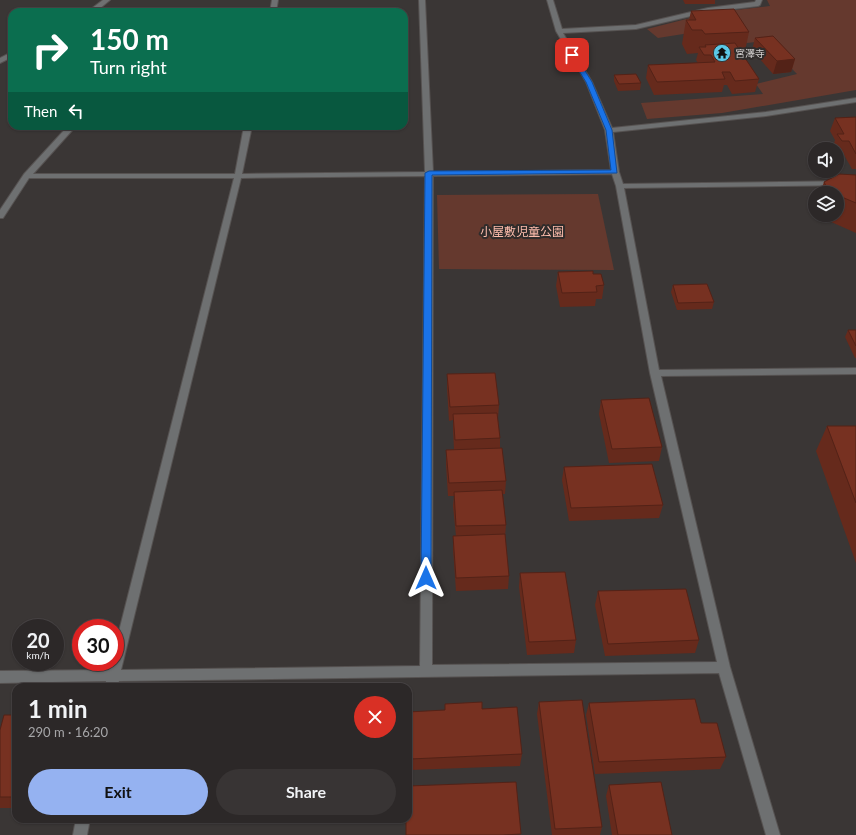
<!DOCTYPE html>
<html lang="en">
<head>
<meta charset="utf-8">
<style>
	body { margin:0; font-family:Lato,"Noto Sans JP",sans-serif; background:#383434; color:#f1f3f6; height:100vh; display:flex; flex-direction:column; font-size:15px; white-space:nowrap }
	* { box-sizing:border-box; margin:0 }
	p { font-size:13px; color:#a6a6a8 }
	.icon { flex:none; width:22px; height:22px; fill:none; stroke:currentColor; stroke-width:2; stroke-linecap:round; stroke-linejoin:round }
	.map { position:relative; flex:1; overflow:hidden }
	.sheet { position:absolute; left:12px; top:683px; width:400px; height:140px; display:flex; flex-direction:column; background:#2c2828; border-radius:12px; box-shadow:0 1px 3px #0004,0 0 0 1px #484445 }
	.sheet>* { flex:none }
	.hud { position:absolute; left:8px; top:8px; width:400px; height:122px; border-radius:12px; box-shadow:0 1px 3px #0004,0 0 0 1px #484445; background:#0b6e4f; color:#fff; overflow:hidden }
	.buttons { position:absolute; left:808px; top:142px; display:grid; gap:8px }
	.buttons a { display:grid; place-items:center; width:36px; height:36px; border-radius:50%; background:#2c2828; box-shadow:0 1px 3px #0004,0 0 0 1px #484445; font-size:20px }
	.speed { position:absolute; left:12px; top:619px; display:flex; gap:8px; font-size:20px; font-weight:700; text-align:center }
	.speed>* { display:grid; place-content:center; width:52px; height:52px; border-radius:50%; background:#2c2828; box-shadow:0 1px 3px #0004,0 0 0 1px #484445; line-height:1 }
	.speed small { font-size:10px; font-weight:400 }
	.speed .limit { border:6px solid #d22; background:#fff; color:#111 }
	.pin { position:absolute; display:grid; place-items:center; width:34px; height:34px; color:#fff; margin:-17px; border-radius:8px; box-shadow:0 2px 6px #0006 }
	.me { position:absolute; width:44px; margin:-22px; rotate:0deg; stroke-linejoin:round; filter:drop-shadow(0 0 3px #0008) }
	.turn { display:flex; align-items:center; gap:14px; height:84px; padding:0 16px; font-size:18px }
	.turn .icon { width:52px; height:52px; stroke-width:2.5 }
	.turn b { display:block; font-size:28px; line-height:34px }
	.then { display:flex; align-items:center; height:38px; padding:0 16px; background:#0003; gap:8px; font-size:15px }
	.round { display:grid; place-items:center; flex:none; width:42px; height:42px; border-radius:21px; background:#383434 }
	.overview { display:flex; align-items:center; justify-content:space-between; height:68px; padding:0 16px }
	h1 { font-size:24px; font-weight:700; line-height:30px }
	.button { display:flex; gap:8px; margin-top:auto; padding:8px 16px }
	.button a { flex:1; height:46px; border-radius:24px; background:#95b2f1; color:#111; font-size:16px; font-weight:700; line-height:46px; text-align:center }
	.button a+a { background:#383434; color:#f1f3f6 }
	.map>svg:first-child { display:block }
</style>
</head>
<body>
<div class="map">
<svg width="856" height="835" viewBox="0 0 856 835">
	<rect width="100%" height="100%" fill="#3a3635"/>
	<g fill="#65392e">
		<path d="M767 0H856V90L722 113 647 119 641 103 763 94 756 84 797 74 765 41 747 43 735 30 696 32 658 38 647 29 710 13 770 6Z"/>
		<path d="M598 194 614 270 439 269 437 195Z"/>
	</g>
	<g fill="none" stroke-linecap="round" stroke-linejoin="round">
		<defs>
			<g id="minor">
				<path d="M103 0H110L99 9 110 12 91 11V9Z"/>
				<path d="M272 0H278L276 12H270Z"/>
				<path d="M419 0H425L433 172 611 170 605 130 586 82 556 31 547 0H553L562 29 636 25 708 8 755 2 756 0H762L760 5 758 6 708 12 636 29 563 33 592 82 612 128 766 112 856 98V102L766 116 613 132 619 172 623 184 856 181V185L624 188 659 370 856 368V374L661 376 730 667 780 835H766L719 673 119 681 117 687H105L106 681 0 683V671L109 670 111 662H115V647L234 178H29L3 218H0V210L24 174 68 126H76L33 174H235L244 126H252L242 174 425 172ZM612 174 616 186 650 373 717 662 432 665 433 176ZM425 176 420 666 121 670 241 178Z"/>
				<path d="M12 52V57L0 63V58Z"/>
				<path d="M76 819H90L87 835H73Z"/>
			</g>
		</defs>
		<use href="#minor" stroke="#565251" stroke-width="2"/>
		<use href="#minor" fill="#6e7071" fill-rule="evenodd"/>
	</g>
	<g fill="#662a1c">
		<path d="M683 0H715V4H685Z"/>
		<path d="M691 11 749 32 744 56H743L759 79 755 92 732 94 727 85H724L722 92 654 95 646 78 648 65 698 63 696 60 698 53 687 54 682 44 686 20H689Z"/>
		<path d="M755 38 795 59 791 72 773 74 752 50Z"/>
		<path d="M614 75 641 83 640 90 618 91 614 81Z"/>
		<path d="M856 117V169H852L844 155H837V149H834L833 147 835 140 830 131 835 118Z"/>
		<path d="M856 175V233L820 217 819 215H837V193H820L824 182Z"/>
		<path d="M558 272 593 274 604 285 602 299H596L595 306 560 307 556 286Z"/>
		<path d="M673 285 714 302 712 309 677 310 671 292Z"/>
		<path d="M848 330H856V358H855L845 337Z"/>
		<path d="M447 374 499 405 498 419 500 438V448L506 481 505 494H503L506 525 505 537 509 576 508 589 456 591 453 549V536H456L453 506 454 496H448L446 464V450H454L453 428V420L449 421 447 388Z"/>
		<path d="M601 400 662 447 659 461 609 463 599 414Z"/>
		<path d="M827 426H856V563L816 451Z"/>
		<path d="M564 467 663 505 659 518 569 521 562 480Z"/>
		<path d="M520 573 576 640 574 653 527 655 519 587Z"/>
		<path d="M598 591 699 640 695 653 605 656 595 605Z"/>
		<path d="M539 702 602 827 600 835H552L537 714Z"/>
		<path d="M589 703 701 723 726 757 720 769 595 774 586 715Z"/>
		<path d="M482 709 522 754 520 766 410 770 408 712Z"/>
		<path d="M16 715V808H0V730Z"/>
		<path d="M609 785 672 835H612L606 796Z"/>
	</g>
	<path fill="#532217" d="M795 59 791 72 773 74 777 61Z"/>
	<g fill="#773121" stroke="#532217">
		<path d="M734 9 749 32 705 34 702 30H692L686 20H696L691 11Z"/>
		<path d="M773 36 795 59 777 61 755 38Z"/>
		<path d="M735 43 759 79 735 81 730 72H722L725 79 657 82 648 65 715 62 711 55H704L699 47H706L705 45Z"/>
		<path d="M636 74 641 83 619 84 614 75Z"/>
		<path d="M856 117V154L849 141H842L837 134H844L835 118Z"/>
		<path d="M839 174 856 175V203L837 195V193H831L829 192 824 182Z"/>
		<path d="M593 271V274H601L604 285 596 286 597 292 562 293 558 272Z"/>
		<path d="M707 284 714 302 678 303 673 285Z"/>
		<path d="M848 330H856V346Z"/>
		<path d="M495 373 499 405 450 407 447 374Z"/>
		<path d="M649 398 662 447 612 449 601 400Z"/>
		<path d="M497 413 500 438 455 440 453 414Z"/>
		<path d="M827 426H856V503Z"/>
		<path d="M502 448 506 481 449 483 446 450Z"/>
		<path d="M652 464 663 505 571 508 564 467Z"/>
		<path d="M502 490 506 525 456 526 454 492Z"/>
		<path d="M505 534 509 576 456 578 453 536Z"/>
		<path d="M565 572 576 640 529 642 520 573Z"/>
		<path d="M686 589 699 640 608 644 598 591Z"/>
		<path d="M695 699 701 723H717L726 757 599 762 589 703Z"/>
		<path d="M582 700 602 827 555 829 539 702Z"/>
		<path d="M482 702V709L517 707 522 754 410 759 408 712 445 710V704Z"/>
		<path d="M4 715H16V797H0V730Z"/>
		<path d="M516 782 521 834 503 835H406V819H408V786Z"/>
		<path d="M661 782 672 835H618L609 785Z"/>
	</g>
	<path fill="#1a73e8" stroke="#114b97" d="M570 53H574L592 82 612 130 617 173 432 175 431 578 430 581 426 582 423 581 421 578 425 173 429 171 611 170 606 130 586 82 569 55Z"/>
	<defs>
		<symbol id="temple-disc" viewBox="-11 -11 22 22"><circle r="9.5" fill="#5bc8e7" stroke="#302c2b"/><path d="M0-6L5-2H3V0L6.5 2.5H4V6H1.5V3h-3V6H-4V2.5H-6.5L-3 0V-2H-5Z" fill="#111"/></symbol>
	</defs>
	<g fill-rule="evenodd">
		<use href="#temple-disc" x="712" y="43" width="20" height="20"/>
	</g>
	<g text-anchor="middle" stroke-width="4" stroke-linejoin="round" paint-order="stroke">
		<g font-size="10" fill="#d5d2d1" stroke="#302c2b" text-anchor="start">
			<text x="735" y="57">宮澤寺</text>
		</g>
		<g font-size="12" fill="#fdbcac" stroke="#302c2b">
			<text x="522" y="236">小屋敷児童公園</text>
		</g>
	</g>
</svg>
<div class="buttons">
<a><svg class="icon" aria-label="sound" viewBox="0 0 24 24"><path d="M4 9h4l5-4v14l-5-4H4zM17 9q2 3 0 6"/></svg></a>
<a><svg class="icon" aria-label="layers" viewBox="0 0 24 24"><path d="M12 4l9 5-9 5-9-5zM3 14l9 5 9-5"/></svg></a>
</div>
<div class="speed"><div>20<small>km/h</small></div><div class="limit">30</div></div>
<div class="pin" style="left:572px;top:55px;background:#d93025"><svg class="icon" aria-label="arrive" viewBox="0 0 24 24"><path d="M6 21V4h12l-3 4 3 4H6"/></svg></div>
<svg class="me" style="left:426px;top:578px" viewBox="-20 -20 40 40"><path d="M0-17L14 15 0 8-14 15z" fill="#1a73e8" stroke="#fff" stroke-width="4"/></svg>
<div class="hud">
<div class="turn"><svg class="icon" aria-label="right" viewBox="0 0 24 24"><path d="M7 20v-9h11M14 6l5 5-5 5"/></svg><div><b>150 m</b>Turn right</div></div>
<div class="then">Then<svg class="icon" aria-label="left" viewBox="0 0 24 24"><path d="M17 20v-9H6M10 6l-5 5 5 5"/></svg></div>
</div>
<section class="sheet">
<div class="overview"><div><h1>1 min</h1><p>290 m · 16:20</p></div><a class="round" style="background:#d93025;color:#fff"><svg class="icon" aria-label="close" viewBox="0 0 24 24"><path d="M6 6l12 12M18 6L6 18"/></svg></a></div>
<div class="button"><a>Exit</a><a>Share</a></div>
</section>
</div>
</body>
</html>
